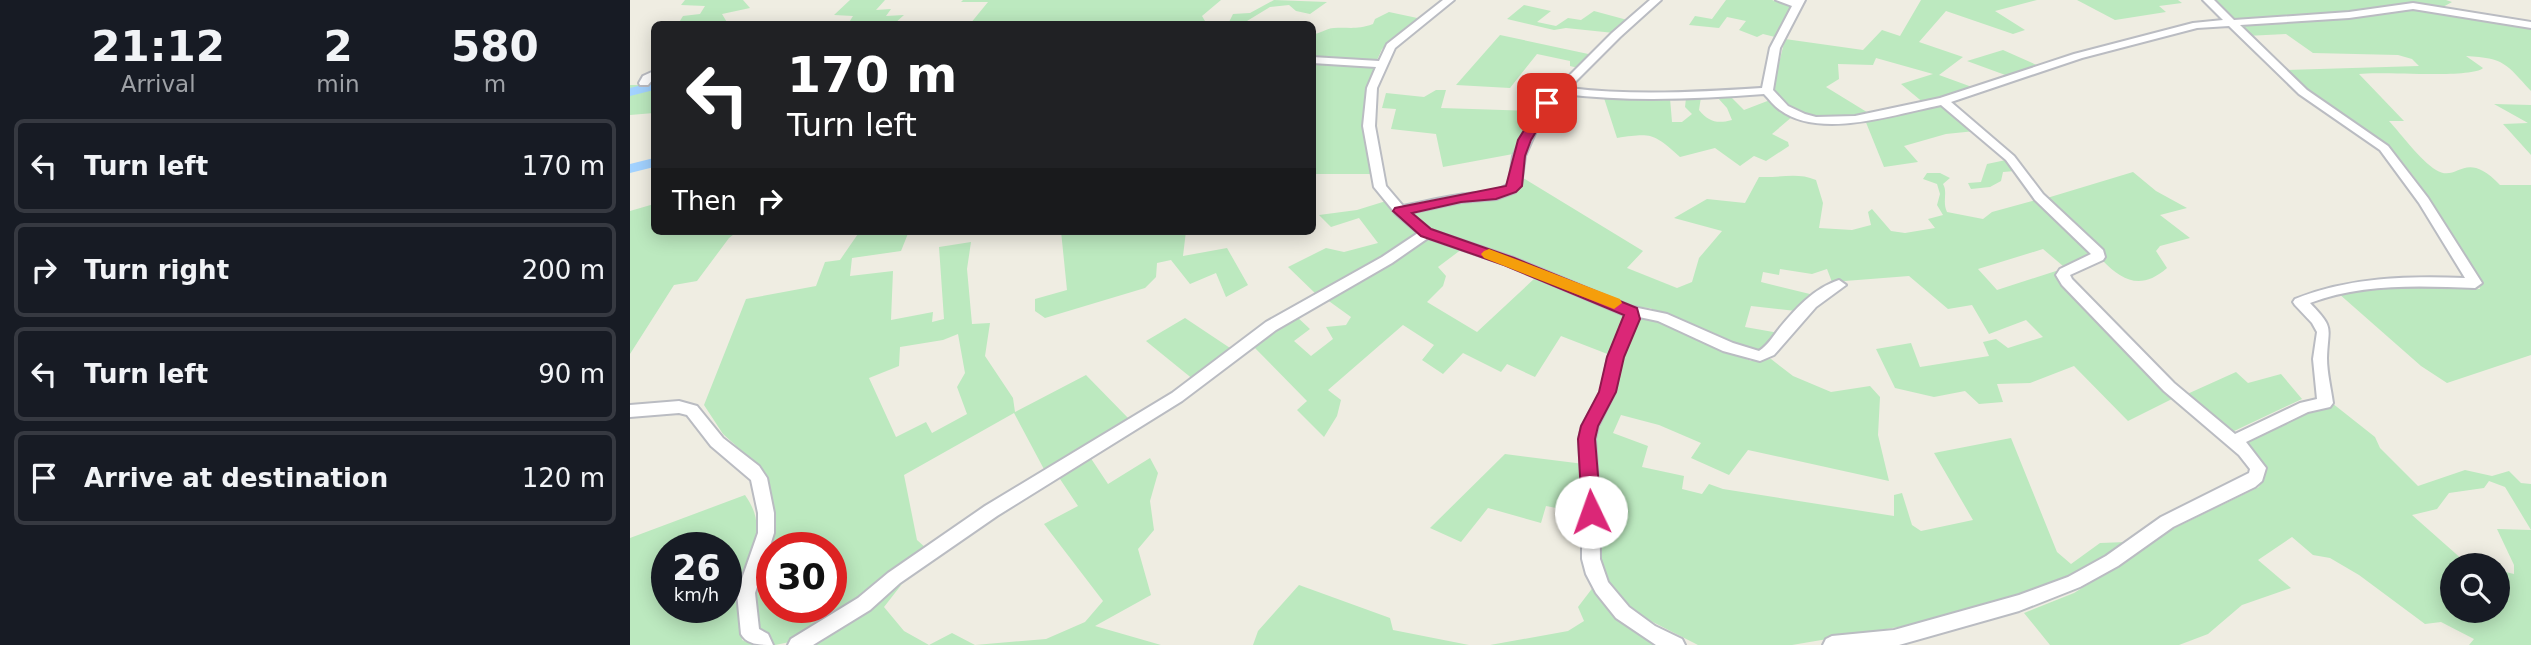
<!DOCTYPE html>
<html lang="en">
<head>
<meta charset="utf-8">
<style>
	body { margin:0; font-family:"DejaVu Sans",sans-serif; background:#20242c; color:#f1f3f6; height:100vh; display:flex; flex-direction:column; font-size:26px; white-space:nowrap }
	* { box-sizing:border-box; margin:0 }
	p { font-size:23px; color:#9ea1a6 }
	.icon { flex:none; width:38px; height:38px; fill:none; stroke:currentColor; stroke-width:2; stroke-linecap:round; stroke-linejoin:round }
	.map { position:relative; flex:1; overflow:hidden }
	.drawer { display:flex; flex-direction:column; background:#171b24; width:630px }
	.drawer>* { flex:none }
	.top-card { position:absolute; left:21px; top:21px; width:665px; height:214px; border-radius:10px; box-shadow:0 4px 18px #0003; background:#202124; color:#fff; overflow:hidden }
	.controls { position:absolute; left:1810px; top:553px; display:grid; gap:14px }
	.controls a { display:grid; place-items:center; width:70px; height:70px; border-radius:50%; background:#171b24; box-shadow:0 4px 18px #0003; font-size:35px }
	.speed { position:absolute; left:21px; top:532px; display:flex; gap:14px; font-size:35px; font-weight:700; text-align:center }
	.speed>* { display:grid; place-content:center; width:91px; height:91px; border-radius:50%; background:#171b24; box-shadow:0 4px 18px #0003; line-height:1 }
	.speed small { font-size:18px; font-weight:400 }
	.speed .limit { border:10px solid #d22; background:#fff; color:#111 }
	.pin { position:absolute; display:grid; place-items:center; width:60px; height:60px; color:#fff; margin:-30px; border-radius:14px; box-shadow:0 4px 10px #0006 }
	.me { position:absolute; width:77px; margin:-38px; rotate:357deg; stroke-linejoin:round; filter:drop-shadow(0 0 5px #0008) }
	.turn { display:flex; align-items:center; gap:24px; height:147px; padding:0 21px; font-size:32px }
	.turn .icon { width:91px; height:91px; stroke-width:2.5 }
	.turn b { display:block; font-size:49px; line-height:60px }
	.then { display:flex; align-items:center; height:66px; padding:0 21px; background:#0003; gap:14px; font-size:26px }
	.eta { display:flex; justify-content:space-evenly; align-items:center; height:119px; text-align:center }
	.eta b { font-size:42px; font-weight:800; line-height:49px }
	ul { padding:0; list-style:none }
	li { display:flex; align-items:center; gap:21px; height:94px; margin:0 14px 10px; padding:0 7px; border:4px solid #363941; border-radius:10px }
	li div { flex:1 }
	li b { display:block; font-size:26px }
	li em { font-style:normal }
	main { display:flex; flex:1; min-height:0 }
	.map>svg:first-child { display:block }
</style>
</head>
<body>
<main>
<section class="drawer">
<div class="eta">
<div><b>21:12</b><p>Arrival</p></div>
<div><b>2</b><p>min</p></div>
<div><b>580</b><p>m</p></div>
</div>
<ul>
<li><svg class="icon" aria-label="left" viewBox="0 0 24 24"><path d="M17 20v-9H6M10 6l-5 5 5 5"/></svg><div><b>Turn left</b></div><em>170 m</em></li>
<li><svg class="icon" aria-label="right" viewBox="0 0 24 24"><path d="M7 20v-9h11M14 6l5 5-5 5"/></svg><div><b>Turn right</b></div><em>200 m</em></li>
<li><svg class="icon" aria-label="left" viewBox="0 0 24 24"><path d="M17 20v-9H6M10 6l-5 5 5 5"/></svg><div><b>Turn left</b></div><em>90 m</em></li>
<li><svg class="icon" aria-label="arrive" viewBox="0 0 24 24"><path d="M6 21V4h12l-3 4 3 4H6"/></svg><div><b>Arrive at destination</b></div><em>120 m</em></li>
</ul>
</section>
<div class="map">
<svg width="1901" height="645" viewBox="0 0 1901 645">
	<rect width="100%" height="100%" fill="#efede2"/>
	<g fill="#bce9bf" fill-rule="evenodd">
		<path d="M55 0H113L120 8 92 14 98 24H48L53 16 70 14 75 6 51 5Z"/>
		<path d="M220 0H255L246 10 261 9 256 16 274 15 264 24H218L223 16 204 15Z"/>
		<path d="M333 0H591L572 16 575 21 598 24 603 14 620 13 644 0 697 2 680 14 666 11 659 5 640 7 617 21 627 24 462 22 459 24 371 21 368 24H340L358 2H331Z"/>
		<path d="M1096 0H1142L1162 7 1145 37 1133 34 1127 37 1109 30 1116 21 1097 17 1089 28 1059 25 1065 16 1082 19Z"/>
		<path d="M1291 0H1407L1365 11 1395 30 1383 34 1316 11 1289 42 1333 57 1309 75 1342 87 1295 104 1271 84 1303 74 1246 58 1243 65 1208 64 1209 79 1196 87 1240 114C1198 120 1174 122 1142 91L1155 39 1233 50 1252 30 1270 36Z"/>
		<path d="M1447 0H1548L1552 3 1529 6 1536 12 1485 20Z"/>
		<path d="M1580 0H1816L1822 2 1811 8 1783 4 1717 13 1600 20Z"/>
		<path d="M894 5 921 11 907 22 926 26 938 18 951 20 964 11 1001 21 984 33 936 28 924 30 877 19Z"/>
		<path d="M1787 8 1901 27V91C1876 64 1875 58 1836 56L1853 68C1841 79 1753 71 1729 74L1774 121H1759C1772 135 1790 160 1806 170 1828 184 1834 147 1870 185H1901V355L1817 383 1791 366 1708 293 1804 285 1850 289C1844 265 1784 171 1765 154 1730 123 1688 102 1654 70L1789 66 1782 59 1768 55 1683 53 1656 34 1616 36 1605 24Z"/>
		<path d="M759 12 792 19 752 49 747 60 683 56V34C691 34 696 28 704 28 720 27 726 30 743 24L745 19Z"/>
		<path d="M870 35 963 55 948 68 940 66V61L907 54 880 88 826 85Z"/>
		<path d="M1373 50 1409 66 1378 76 1337 61Z"/>
		<path d="M683 63 746 68C730 114 733 127 741 174H683Z"/>
		<path d="M24 76V113L0 115V85H10Z"/>
		<path d="M806 90H816L811 108 905 111 883 154 813 167 806 134 761 129 766 109 752 108 756 93 794 97Z"/>
		<path d="M1071 97 1069 110C1079 122 1087 124 1102 120L1097 108 1087 97H1101L1114 110 1140 100 1163 116 1142 134 1158 142 1159 146 1136 161 1124 156 1110 166 1085 148 1050 157C1023 133 1022 133 987 138L974 98H1040L1042 122H1052L1062 114 1055 107 1056 98Z"/>
		<path d="M1312 103 1345 131 1316 134 1274 146 1288 162 1254 167 1235 120 1286 112Z"/>
		<path d="M1864 104 1901 105V155L1873 124 1898 123Z"/>
		<path d="M1376 160 1385 171 1373 172 1371 181 1360 187 1341 189 1338 183 1351 182 1357 164Z"/>
		<path d="M1503 172 1526 191 1557 208 1530 215 1560 238 1530 246 1526 251 1537 268C1512 290 1493 282 1472 260L1474 253 1417 198Z"/>
		<path d="M1297 173H1310L1320 178 1313 184C1318 192 1312 202 1317 212L1353 219 1362 212 1406 200 1462 250 1461 255 1433 266 1413 249 1348 269 1367 290 1426 271 1496 352 1544 398 1498 421 1444 366 1400 383 1367 384 1373 402 1349 404 1335 391 1304 397 1265 388 1246 349 1281 343 1290 367 1359 356 1353 342 1366 339 1378 348 1413 337 1396 320 1359 334 1342 305 1318 309 1279 276 1202 282 1197 269 1182 274 1150 269 1149 275 1133 272 1131 282 1184 295 1166 311 1121 306 1115 327 1149 333 1141 347 1124 353 1020 308 1006 307 791 225 775 212 811 204 869 198 890 188 893 178 1013 251 997 268 1047 288 1062 282 1069 258 1092 231 1044 218 1077 199 1115 203 1129 177C1151 178 1167 172 1186 180L1193 203 1189 228 1222 230 1241 225 1238 212 1242 209 1261 231 1275 233 1305 228 1298 219 1313 215 1307 205 1310 194 1307 184 1293 179Z"/>
		<path d="M756 201 786 233 767 248 687 295 658 267 696 248 714 252 748 243 729 218 701 227 689 215 727 210Z"/>
		<path d="M24 204V231H108L99 238 67 281 44 285 0 354V211Z"/>
		<path d="M230 231H279L271 251 222 258 220 276 263 271 261 320 303 312 302 322 314 319 309 247 341 242 337 269 342 324 360 323 355 356 383 398 385 412 456 375 500 420 416 473 384 413 274 475 287 540 297 549 170 640 145 645 126 630 123 583 140 548 144 519 135 472 93 434 74 405 116 299 186 286 195 262 210 260ZM328 334 335 373 327 387 337 414 302 433 296 422 266 437 239 378 269 366 270 347 313 340ZM142 548H201V607H142Z"/>
		<path d="M431 231H556L553 256 597 248 618 285 596 297 586 273 560 284 541 260 527 263 526 277 515 288 415 318 405 311V299L437 290Z"/>
		<path d="M796 235 832 249 808 267 816 276 813 286 797 302 847 332 905 278 996 313V323L980 355 931 336 905 377 877 364 871 372 833 353 813 374 792 360 804 345 773 325 698 390 711 400 707 416 694 437 667 410 677 401 623 346 666 316 680 329 664 341 681 356 703 339 696 327 716 325 721 317 696 299Z"/>
		<path d="M1010 316 1019 317 1121 361 1141 359 1163 376 1201 392 1240 386 1250 397 1248 435 1259 481 1118 450 1099 475 1061 458 1071 443 1029 425 991 415 983 433 1018 446 1012 467 1054 476 1052 489 1072 494 1079 484 1093 489 1264 516V495L1272 493 1282 525 1291 531 1343 520 1304 453 1381 438 1427 552 1441 564 1470 543 1497 542 1452 570 1377 599 1274 626 1162 645H1068L1007 614 981 589 968 564 962 442 965 428 982 398 988 366Z"/>
		<path d="M555 318 603 350 564 380 516 341Z"/>
		<path d="M1606 372 1618 383 1651 374 1672 399 1602 432 1555 395Z"/>
		<path d="M1702 403 1745 437 1750 448 1788 486 1835 470 1862 476 1879 471 1891 483 1901 484V645H1839L1844 639 1811 622 1795 624 1729 575 1700 558 1683 555 1662 537 1628 560 1661 588 1612 605 1578 634 1549 645H1420L1394 613 1444 593 1511 551 1528 536 1629 487 1637 470 1614 443 1684 409ZM1859 481 1875 487 1901 530 1867 529 1884 565V574L1867 570V611H1822V565H1850L1834 561 1782 515 1807 509 1819 493 1854 488Z"/>
		<path d="M875 454 954 464 956 514 916 506 911 523 858 508 831 542 800 528Z"/>
		<path d="M460 457 478 484 520 458 528 473 520 501 524 530 508 549 521 595 465 626 531 645H181L272 584 254 607 274 631 299 645 322 633 345 645 416 639 455 622 473 601 414 524 448 506 428 476Z"/>
		<path d="M115 495C140 530 118 551 108 586 104 601 110 624 112 640L124 645H0V538ZM37 548H96V607H37Z"/>
		<path d="M669 585 760 618 763 630 839 645H623L628 631Z"/>
		<path d="M964 586 1033 645H860L938 631 954 621 948 607Z"/>
	</g>
	<g fill="none" stroke-linecap="round" stroke-linejoin="round">
		<g fill="#a2d2ff" fill-rule="evenodd">
			<path d="M24 82V90L0 96V88Z"/>
			<path d="M24 158V167L0 173V164Z"/>
		</g>
		<defs>
			<g id="minor">
				<path d="M813 0H824L765 48 747 88 745 126 756 186 773 206C792 202 810 198 829 195 847 192 864 194 879 184L883 156 905 110 982 33 1020 0H1031L990 37 939 88C1004 96 1067 92 1132 88L1140 48 1162 6 1146 0H1175L1150 48 1143 90 1158 106 1175 114 1186 117 1225 116 1310 98 1444 54 1563 23 1593 20 1573 0H1584L1604 20 1719 12 1783 3 1901 22V28L1783 9 1719 18 1610 25 1677 90 1758 146 1798 198 1852 283 1845 288C1790 286 1732 283 1680 303 1705 329 1698 326 1697 358 1697 373 1701 388 1703 403L1700 407 1678 412 1616 442 1636 468 1632 481 1625 487 1543 527 1488 566 1450 587 1389 611 1269 645H1193L1196 639 1202 636 1264 630 1389 595 1438 577 1476 556 1531 517 1619 473 1620 469 1609 455 1534 391 1432 285 1426 275 1430 269 1461 254 1405 200 1376 160 1311 105C1266 114 1190 140 1150 110 1144 106 1139 99 1134 94 1067 99 1001 102 933 94L914 113 895 156 891 185 885 192 866 199 831 202 780 213 801 230 884 258 1003 307 1037 314 1103 343 1129 351C1138 345 1142 338 1148 330 1164 310 1184 288 1209 280L1216 285 1186 307 1144 355 1130 361 1093 351 1028 321 1009 317 992 357 985 392 968 426 965 439 969 496 970 559 978 582 999 607 1025 626 1052 639 1055 645H1026L986 618 966 593 956 574 952 559V496L949 439 952 426 971 392 978 357 995 319 994 315 874 264 798 238 762 263 646 330 552 401 367 516 270 583 240 610 183 645H158L161 639 228 598 258 573 355 506 542 393 636 322 752 257 788 233 766 214 744 187 733 126 737 88 746 67 682 63V57L749 61 757 44ZM1599 26 1669 94 1750 150 1789 203 1835 278C1777 276 1720 277 1665 299L1663 302 1665 305 1682 323 1687 332 1683 359 1687 399 1670 403 1605 434 1544 383 1442 279 1440 275 1473 260 1475 257 1473 250 1413 194 1384 156 1321 102 1452 58 1567 28Z"/>
				<path d="M24 71V78L18 85H10L9 83 13 76Z"/>
				<path d="M49 401 67 406 93 438 129 466 137 478 144 513V533L125 593 129 629 138 634 143 645C131 645 117 645 111 634L107 593 128 533V513L121 480 81 446 57 415 49 413 0 417V405Z"/>
			</g>
		</defs>
		<use href="#minor" stroke="#babcc2" stroke-width="4"/>
		<use href="#minor" fill="#fff" fill-rule="evenodd"/>
	</g>
	<path fill="#db2777" stroke="#8e194d" stroke-width="2" d="M917 99 923 103 901 140 895 156 892 186 886 192 866 199 831 202 782 213 801 229 884 258 1007 308 1010 319 994 357 986 392 968 426 965 439 971 512 968 517 961 520 954 517 952 512 948 439 951 426 969 392 977 357 994 315 874 265 791 236 763 211 765 208 876 186 888 140 913 100Z"/>
	<path fill="#f59e0b" d="M859 249 990 299 992 303 984 309 979 307 854 258 851 254 854 251Z"/>
</svg>
<div class="controls">
<a><svg class="icon" aria-label="search" viewBox="0 0 24 24"><circle cx="10" cy="10" r="6"/><path d="M15 15l6 6"/></svg></a>
</div>
<div class="speed"><div>26<small>km/h</small></div><div class="limit">30</div></div>
<div class="pin" style="left:917px;top:103px;background:#d93025"><svg class="icon" aria-label="arrive" viewBox="0 0 24 24"><path d="M6 21V4h12l-3 4 3 4H6"/></svg></div>
<svg class="me" style="left:961px;top:512px" viewBox="-20 -20 40 40"><circle r="19" fill="#fff"/><path d="M0-13L10 11 0 6-10 11z" fill="#db2777"/></svg>
<div class="top-card">
<div class="turn"><svg class="icon" aria-label="left" viewBox="0 0 24 24"><path d="M17 20v-9H6M10 6l-5 5 5 5"/></svg><div><b>170 m</b>Turn left</div></div>
<div class="then">Then<svg class="icon" aria-label="right" viewBox="0 0 24 24"><path d="M7 20v-9h11M14 6l5 5-5 5"/></svg></div>
</div>
</div>
</main>
</body>
</html>
